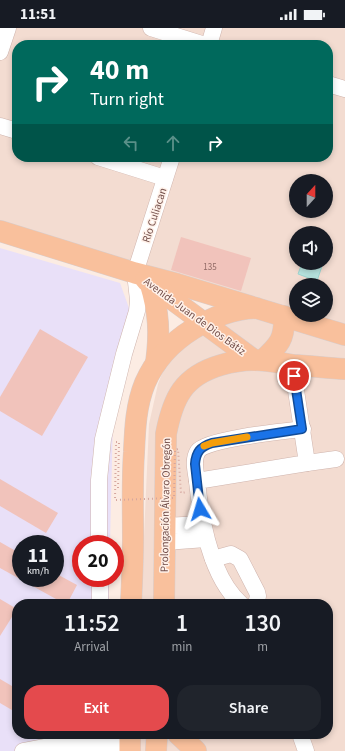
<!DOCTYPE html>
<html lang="en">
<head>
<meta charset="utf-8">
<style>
	body { margin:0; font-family:"Source Sans 3",sans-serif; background:#20242c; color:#f1f3f6; height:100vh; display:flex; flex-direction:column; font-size:15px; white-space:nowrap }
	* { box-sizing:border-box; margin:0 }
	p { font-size:13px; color:#9ea1a6 }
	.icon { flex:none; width:22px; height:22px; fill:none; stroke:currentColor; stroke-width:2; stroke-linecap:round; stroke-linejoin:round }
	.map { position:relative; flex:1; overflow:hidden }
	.details { position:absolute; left:12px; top:571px; width:321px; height:140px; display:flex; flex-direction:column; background:#171b24; border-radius:16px; box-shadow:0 2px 6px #0003 }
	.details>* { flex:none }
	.banner { position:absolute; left:12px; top:12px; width:321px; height:122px; border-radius:16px; box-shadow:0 2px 6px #0003; background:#00695c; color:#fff; overflow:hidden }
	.needle { width:26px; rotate:21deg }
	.controls { position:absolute; left:289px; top:146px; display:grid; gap:8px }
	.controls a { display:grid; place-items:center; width:44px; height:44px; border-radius:50%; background:#171b24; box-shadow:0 2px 6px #0003; font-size:20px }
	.speed { position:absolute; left:12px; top:507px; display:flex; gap:8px; font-size:20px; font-weight:700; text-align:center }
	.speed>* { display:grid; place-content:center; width:52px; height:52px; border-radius:50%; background:#171b24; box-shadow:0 2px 6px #0003; line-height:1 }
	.speed small { font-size:10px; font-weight:400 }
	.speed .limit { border:6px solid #d22; background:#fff; color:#111 }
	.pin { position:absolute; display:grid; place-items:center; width:34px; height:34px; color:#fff; margin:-17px; border:2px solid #fff; border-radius:50%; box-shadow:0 1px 4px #0007 }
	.me { position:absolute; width:44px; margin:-22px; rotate:353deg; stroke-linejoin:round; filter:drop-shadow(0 0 3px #0008) }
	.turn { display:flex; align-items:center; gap:14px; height:84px; padding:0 12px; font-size:18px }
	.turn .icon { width:52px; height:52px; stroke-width:2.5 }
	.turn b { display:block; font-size:28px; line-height:34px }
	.lanes { display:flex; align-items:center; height:38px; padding:0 12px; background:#0003; justify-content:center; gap:20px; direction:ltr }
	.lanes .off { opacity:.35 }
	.eta { display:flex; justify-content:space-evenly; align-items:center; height:68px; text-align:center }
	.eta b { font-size:24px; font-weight:600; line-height:28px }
	.action { display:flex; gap:8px; margin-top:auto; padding:8px 12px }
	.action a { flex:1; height:46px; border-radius:16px; background:#e44a4d; color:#fff; font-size:16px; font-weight:600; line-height:46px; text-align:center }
	.action a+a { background:#20242c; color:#f1f3f6 }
	.status { display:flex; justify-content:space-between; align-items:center; height:28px; padding:0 20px; background:#171b24; direction:ltr }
	.status svg { height:11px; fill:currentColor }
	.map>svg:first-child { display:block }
</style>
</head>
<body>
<div class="status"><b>11:51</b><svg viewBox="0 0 49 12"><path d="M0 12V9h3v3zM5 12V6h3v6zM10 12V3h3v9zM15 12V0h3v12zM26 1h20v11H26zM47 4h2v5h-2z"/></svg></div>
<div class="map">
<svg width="345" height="723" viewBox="0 0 345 723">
	<rect width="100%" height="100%" fill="#fcece3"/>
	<path fill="#f3dcd1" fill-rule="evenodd" d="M0 0H345V723H134L135 706H328V576H141L149 396 158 356 169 327 183 307 254 280 0 200ZM17 17H328V129H17ZM296 153H326V183H296ZM296 205H326V235H296ZM296 257H326V287H296Z"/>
	<path fill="#e9e0f8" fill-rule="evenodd" d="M0 220 120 255 138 305 113 390 110 516H81V550H109V576H17V706H105V723H0ZM21 516H55V550H21Z"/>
	<path fill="#b8e5e0" stroke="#9ed6d1" d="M302 235H323L317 253 298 246Z"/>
	<g fill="#f1c3bb">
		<path d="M181 209 251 230 241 263 171 242Z"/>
		<path d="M40 301 88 329 42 408 0 383V369Z"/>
		<path d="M0 451 58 485 46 505 0 478Z"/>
		<path d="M0 514 21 526V550H55V545L77 557 67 576H65L0 540Z"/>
		<path d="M0 571 17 581 0 608Z"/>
		<path d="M0 651 17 661V685L0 675Z"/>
	</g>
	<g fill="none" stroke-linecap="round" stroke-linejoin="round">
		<defs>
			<g id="minor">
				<path d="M151 0 205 17"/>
				<path d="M209 17 214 0"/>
				<path d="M0 24 8 0"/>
				<path d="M328 56 345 61"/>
				<path d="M0 98 17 103"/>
				<path d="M98 129 165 150"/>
				<path d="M307 435 336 431"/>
				<path d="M197 453C196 444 192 432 198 423 206 411 285 403 303 401"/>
				<path d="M165 498 202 496"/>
				<path d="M165 514 206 511"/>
				<path d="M99 516V452L103 411 124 326 137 283 138 272 135 245 172 129"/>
				<path d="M213 531 231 526 240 531 257 564 258 568 256 576"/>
				<path d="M100 550V576"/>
				<path d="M241 576C210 548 201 493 197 453L307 435 292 336"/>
				<path d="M300 706 306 723"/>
				<path d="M23 723 44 719 130 717"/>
			</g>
			<g id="major">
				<path d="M0 203 135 245 177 256 345 307"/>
				<path d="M146 252 254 332"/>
				<path d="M150 255C159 284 160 305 156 335"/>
				<path d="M263 332C279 317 285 311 284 288"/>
				<path d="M131 576C132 554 133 531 133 509 133 480 132 452 134 424 135 400 136 377 145 355 155 332 172 314 193 301 213 289 232 281 256 280"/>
				<path d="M164 576 166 406C173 370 183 348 221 337 231 334 243 332 254 332 267 332 280 335 293 337 310 338 328 340 345 341"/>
				<path d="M178 706 196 723"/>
				<path d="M130 723V706"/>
				<path d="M156 723 157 706"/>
			</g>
		</defs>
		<use href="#minor" stroke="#cfb4ad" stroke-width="17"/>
		<use href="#major" stroke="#d8cdcc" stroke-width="22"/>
		<use href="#minor" stroke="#fff" stroke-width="16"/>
		<use href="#major" stroke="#f9c09c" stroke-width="21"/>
		<path stroke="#d5a69e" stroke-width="2" stroke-dasharray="1 3" stroke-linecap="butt" d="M118 460 119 414H116L115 472 174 470 175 422 178 421 181 465 187 464"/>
	</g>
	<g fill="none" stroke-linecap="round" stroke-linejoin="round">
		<defs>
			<path id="route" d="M200 481 195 436C196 424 200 419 212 415L302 401 294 348"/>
		</defs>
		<use href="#route" stroke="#114b97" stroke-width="10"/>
		<use href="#route" stroke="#1a73e8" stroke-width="7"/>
		<path stroke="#f59e0b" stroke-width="7" d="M204 418 212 415 247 409"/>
	</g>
	<g text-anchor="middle" stroke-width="3" stroke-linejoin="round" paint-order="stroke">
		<g font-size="9" fill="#926b66">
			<text x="210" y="242">135</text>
		</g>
		<g font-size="11" fill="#734e49" stroke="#fff1e9">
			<text transform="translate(154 187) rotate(-72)" y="4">Río Culiacan</text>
			<text transform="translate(195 288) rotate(36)" y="4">Avenida Juan de Dios Bátiz</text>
			<text transform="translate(165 477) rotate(-89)" y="4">Prolongación Álvaro Obregón</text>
		</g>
	</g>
</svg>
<div class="controls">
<a><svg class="needle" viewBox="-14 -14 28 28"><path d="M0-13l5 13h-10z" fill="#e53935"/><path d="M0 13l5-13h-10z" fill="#9ea1a6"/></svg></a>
<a><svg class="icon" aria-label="sound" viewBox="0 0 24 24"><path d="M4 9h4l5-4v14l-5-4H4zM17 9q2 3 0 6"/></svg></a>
<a><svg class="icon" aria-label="layers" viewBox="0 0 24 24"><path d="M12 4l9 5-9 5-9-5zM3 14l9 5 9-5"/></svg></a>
</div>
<div class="speed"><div>11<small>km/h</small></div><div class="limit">20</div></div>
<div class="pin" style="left:294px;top:348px;background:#d93025"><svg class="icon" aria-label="arrive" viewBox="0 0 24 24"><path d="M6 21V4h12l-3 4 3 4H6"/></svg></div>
<svg class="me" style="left:200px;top:481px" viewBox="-20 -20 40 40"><path d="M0-17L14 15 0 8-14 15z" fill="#1a73e8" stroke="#fff" stroke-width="4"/></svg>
<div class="banner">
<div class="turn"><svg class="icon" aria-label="right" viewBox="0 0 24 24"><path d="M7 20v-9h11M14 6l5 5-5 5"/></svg><div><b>40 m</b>Turn right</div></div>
<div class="lanes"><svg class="icon off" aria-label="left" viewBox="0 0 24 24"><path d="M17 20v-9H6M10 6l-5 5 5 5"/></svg><svg class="icon off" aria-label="ahead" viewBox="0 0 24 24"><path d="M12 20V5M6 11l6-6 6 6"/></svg><svg class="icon" aria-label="right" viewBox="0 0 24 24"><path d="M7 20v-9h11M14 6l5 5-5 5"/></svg></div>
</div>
<section class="details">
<div class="eta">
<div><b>11:52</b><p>Arrival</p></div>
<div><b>1</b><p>min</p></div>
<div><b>130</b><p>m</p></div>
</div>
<div class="action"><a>Exit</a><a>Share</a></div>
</section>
</div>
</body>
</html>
